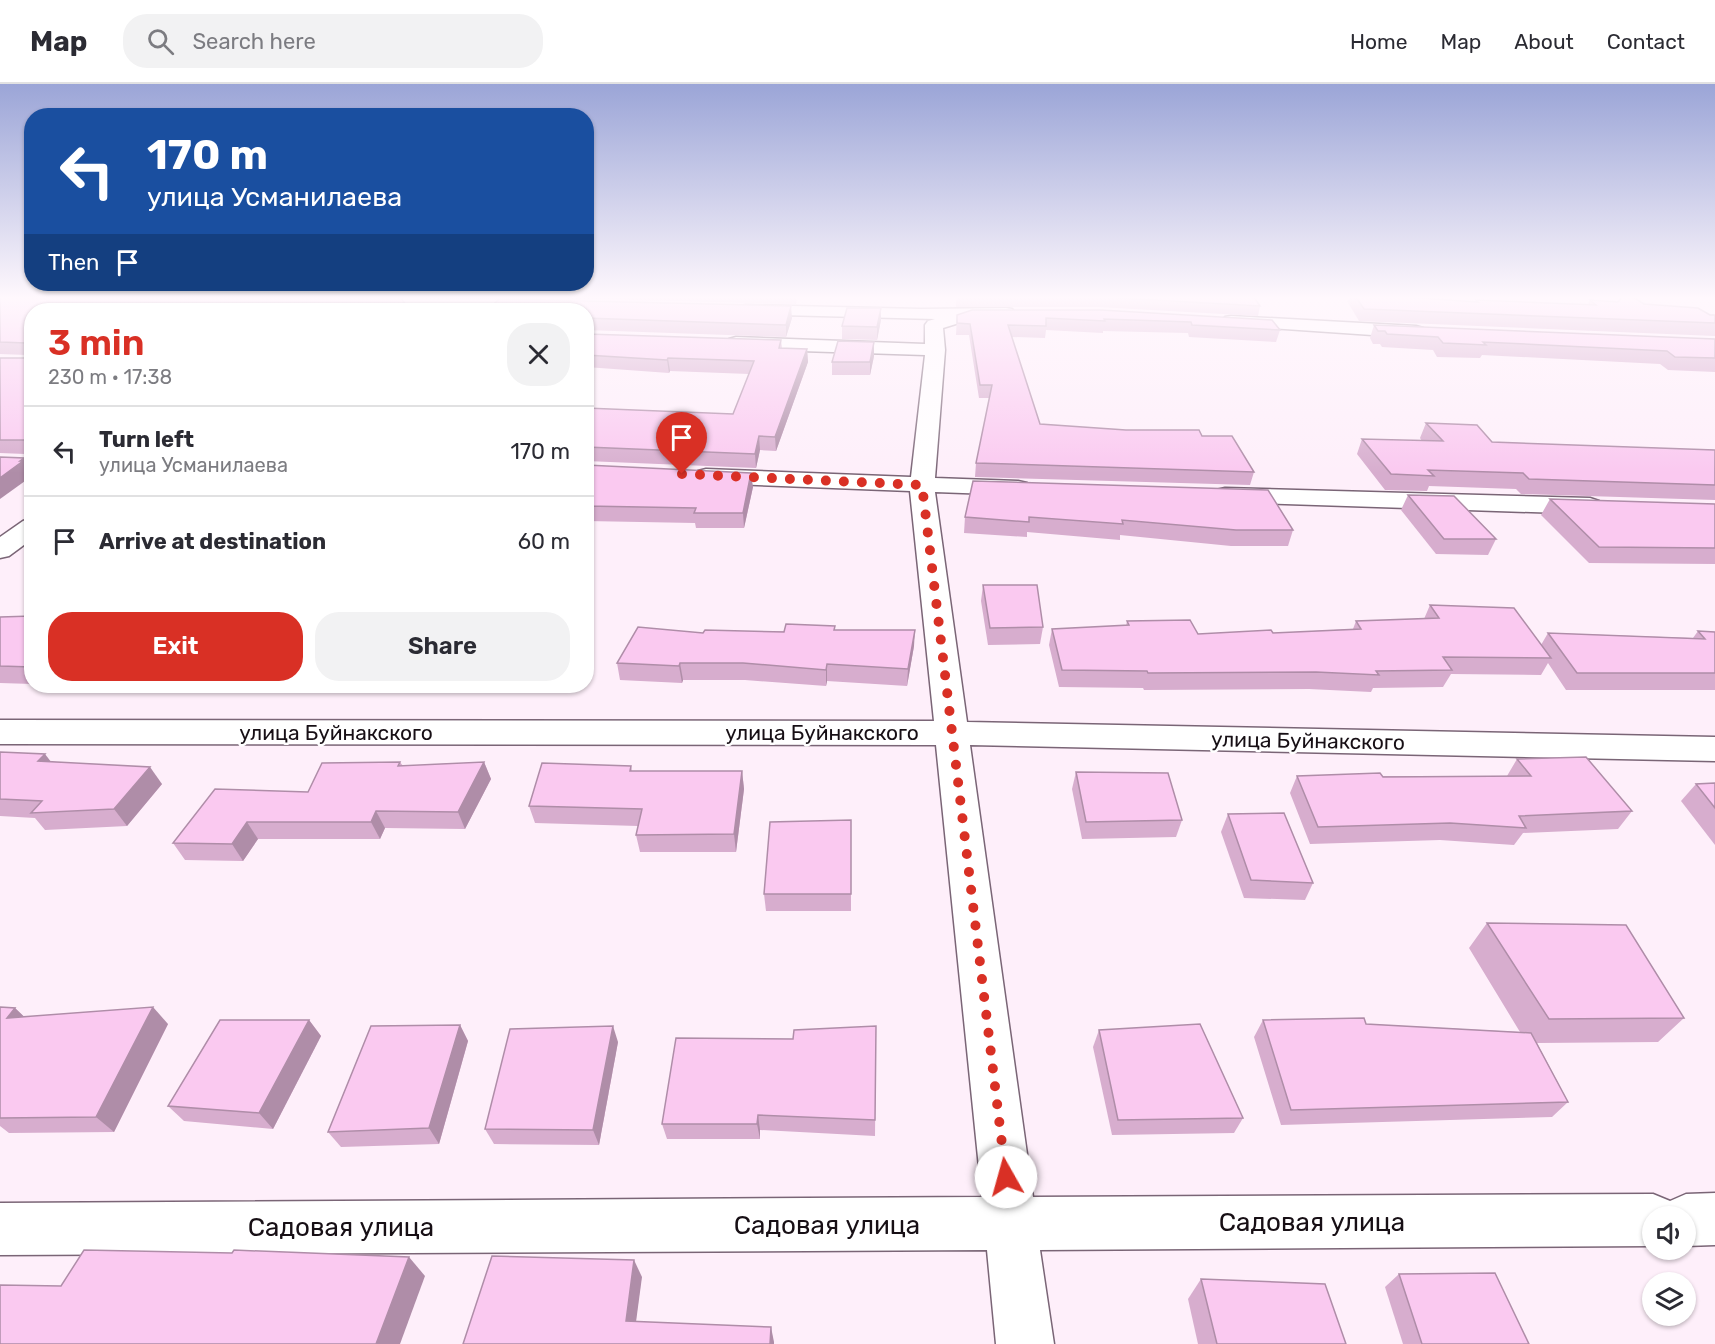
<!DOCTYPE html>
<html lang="en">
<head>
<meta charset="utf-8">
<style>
	body { margin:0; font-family:Rubik,sans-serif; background:#f2f2f3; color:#2b2b33; height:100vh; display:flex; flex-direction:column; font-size:22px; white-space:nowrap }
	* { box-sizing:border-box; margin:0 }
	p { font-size:20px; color:#7c7c81 }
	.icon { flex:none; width:33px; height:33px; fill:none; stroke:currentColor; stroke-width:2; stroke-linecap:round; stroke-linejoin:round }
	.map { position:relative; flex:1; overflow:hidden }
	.drawer { position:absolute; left:24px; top:219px; width:570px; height:390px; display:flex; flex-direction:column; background:#fff; border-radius:24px; box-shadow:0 2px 4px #0004 }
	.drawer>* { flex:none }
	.hud { position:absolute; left:24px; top:24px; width:570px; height:183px; border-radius:24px; box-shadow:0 2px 4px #0004; background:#1a4fa0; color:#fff; overflow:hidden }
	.tools { position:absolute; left:1642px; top:1122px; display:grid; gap:12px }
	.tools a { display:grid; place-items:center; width:54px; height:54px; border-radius:50%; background:#fff; box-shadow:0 2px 4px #0004; font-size:30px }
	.pin { position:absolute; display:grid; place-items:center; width:51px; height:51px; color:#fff; margin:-62px -26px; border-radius:50% 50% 50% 0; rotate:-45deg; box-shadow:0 0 6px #0007 }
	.pin .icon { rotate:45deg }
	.me { position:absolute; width:66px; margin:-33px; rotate:353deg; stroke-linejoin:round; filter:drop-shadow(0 0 4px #0008) }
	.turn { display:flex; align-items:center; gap:21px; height:126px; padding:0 24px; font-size:27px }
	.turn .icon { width:78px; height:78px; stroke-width:2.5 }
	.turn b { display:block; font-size:42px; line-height:51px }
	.then { display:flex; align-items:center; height:57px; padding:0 24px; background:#0003; gap:12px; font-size:22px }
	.round { display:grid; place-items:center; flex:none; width:63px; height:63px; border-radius:24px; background:#f2f2f3 }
	.headline { display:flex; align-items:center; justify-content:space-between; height:102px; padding:0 24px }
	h1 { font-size:36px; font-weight:600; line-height:45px; color:#d93025 }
	.action { display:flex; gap:12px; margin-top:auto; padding:12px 24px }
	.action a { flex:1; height:69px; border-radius:24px; background:#d93025; color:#fff; font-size:24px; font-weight:600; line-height:69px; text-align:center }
	.action a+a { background:#f2f2f3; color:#2b2b33 }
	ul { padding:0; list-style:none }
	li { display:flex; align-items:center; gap:18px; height:90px; padding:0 24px; border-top:2px solid #e1e1e2 }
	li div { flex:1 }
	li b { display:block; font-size:22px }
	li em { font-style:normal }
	header { display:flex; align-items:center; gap:36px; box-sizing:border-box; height:84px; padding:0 30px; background:#fff; border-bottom:2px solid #e1e1e2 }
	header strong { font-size:28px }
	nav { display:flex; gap:33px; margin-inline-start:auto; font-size:21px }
	.search { width:420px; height:54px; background:#f2f2f3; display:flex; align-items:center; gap:15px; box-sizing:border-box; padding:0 21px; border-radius:24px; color:#7c7c81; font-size:22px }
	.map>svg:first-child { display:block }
</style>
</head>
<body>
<header>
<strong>Map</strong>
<div class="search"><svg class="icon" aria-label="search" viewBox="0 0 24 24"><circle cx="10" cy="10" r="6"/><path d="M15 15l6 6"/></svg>Search here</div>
<nav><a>Home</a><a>Map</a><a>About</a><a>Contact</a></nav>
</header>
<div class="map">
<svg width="1715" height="1260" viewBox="0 0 1715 1260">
	<rect width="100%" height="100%" fill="#feeffa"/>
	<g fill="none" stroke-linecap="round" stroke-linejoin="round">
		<defs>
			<g id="minor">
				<path d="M353 213 538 216 544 217 547 221 544 225 538 226 359 222 353 221 350 217Z"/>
				<path d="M746 221 921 225 1006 224 1012 225 1015 229 1012 233 972 235 943 244 945 266 935 394 1018 397 1027 399 1030 404 1027 409 1018 411 935 408 967 638 1715 653V677L970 661 1033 1113 1653 1110 1670 1117 1686 1110 1715 1109V1161L1686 1162V1132H1653V1162L1040 1166 1054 1260H996L987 1166 0 1171V1119L982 1113 936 661 0 660V636L934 637 910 407 706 399 698 397 694 392 698 387 706 385 911 393 925 271 736 265 729 263 727 259 729 255 736 253 925 260V241L928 237 935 235 740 230 737 226 740 222Z"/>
				<path d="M1231 232 1416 242 1423 244 1425 248 1423 252 1416 254 1225 241 1222 237 1225 233Z"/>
				<path d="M1225 404 1590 414 1599 417 1603 422 1599 427 1590 430 1225 418 1216 416 1213 411 1216 406Z"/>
				<path d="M32 434V455L9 472 0 474V453L23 437Z"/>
			</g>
		</defs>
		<use href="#minor" stroke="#7a6576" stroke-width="3"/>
		<use href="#minor" fill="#fff" fill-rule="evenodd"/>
	</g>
	<g fill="#d7adce">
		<path d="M0 213 410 226H32V384L25 373V370L0 369V274H24L27 272V271L0 270Z"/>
		<path d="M520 213H797L796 220Z"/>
		<path d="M956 213H1254L1260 222 1258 232 1099 223H956Z"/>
		<path d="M1349 213H1407L1476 218V216L1588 221 1590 216 1644 220 1715 231V252L1359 237 1347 217Z"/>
		<path d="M586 226 792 234 786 253 586 246Z"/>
		<path d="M1101 226 1280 246 1276 258 1189 253 1188 249 1103 247V249L1046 246 1045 254 1012 253 1040 340 1202 352 1254 388 1250 401 975 393 976 379 990 314H979L969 251H956L957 231Z"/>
		<path d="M881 236 877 256 842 255V242Z"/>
		<path d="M1374 241 1715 255V288L1668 286 1660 280 1482 271 1480 274 1437 273 1433 266 1382 263 1380 260H1373L1370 254Z"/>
		<path d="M586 250 781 256 782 264 807 265 808 278 776 367 760 366 756 384 586 377V324L733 330 749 290 670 287 669 289 586 283Z"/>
		<path d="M874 272 870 291H832V278Z"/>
		<path d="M1426 339 1492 358 1715 366V416L1521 410 1516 405 1429 402 1427 407 1385 406 1357 370 1362 355 1422 357 1420 354Z"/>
		<path d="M586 381 753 403 744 444H696L695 439 586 437Z"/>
		<path d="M973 397 1293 446 1288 462H1231L1120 451V456L1027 448V453L964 449 965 433Z"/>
		<path d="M1408 411 1496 455 1488 471 1436 470 1401 426Z"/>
		<path d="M1550 415 1715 420V480L1589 479 1541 431Z"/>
		<path d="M983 501 1043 543 1040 560 988 561 981 517Z"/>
		<path d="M1430 521 1541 561 1548 549 1693 554 1698 547 1715 548V606H1566L1548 579 1541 591 1451 590 1443 603 1373 604 1371 608 1309 605 1144 606 1143 604 1059 603 1049 561 1052 545 1126 542 1127 537 1198 550 1273 549 1353 545 1356 537 1424 535Z"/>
		<path d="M32 532V600L0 599V533Z"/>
		<path d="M835 546 914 562 907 602 827 597 826 602 745 596H683L682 599 620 596 617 579 703 549Z"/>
		<path d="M84 602H126L124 603Z"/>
		<path d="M0 668 50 677 162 700 127 742 45 746 35 734 0 732Z"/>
		<path d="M1517 675 1632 727 1618 745 1523 749 1514 761 1440 756 1310 760 1290 709 1297 692H1507Z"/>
		<path d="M400 678 403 682 484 678 491 695 465 745 385 744 380 755H258L243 777 185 776 173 759 308 708Z"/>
		<path d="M631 682 632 687H742L744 705 736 768H640L636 751 638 742 535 739 529 722Z"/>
		<path d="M1076 688 1182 736 1176 753 1082 755 1072 705Z"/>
		<path d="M1715 699V761L1681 717 1696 700Z"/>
		<path d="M1228 730 1313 799 1305 816 1244 814 1221 748Z"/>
		<path d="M851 736V827H766L764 810Z"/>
		<path d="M1487 839 1684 934 1658 958 1537 959 1568 1018 1552 1033 1281 1041 1254 953 1263 936 1366 940 1520 948 1469 864Z"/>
		<path d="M0 923 15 924 24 933 168 940 114 1048 9 1049 0 1042Z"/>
		<path d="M309 936 321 952 273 1045 184 1037 168 1022Z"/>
		<path d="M460 941 468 957 439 1060 341 1063 328 1048Z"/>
		<path d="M876 942 875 1052 760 1046V1055H667L662 1040 793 955Z"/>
		<path d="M1099 946 1243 1034 1234 1049 1112 1051 1093 963Z"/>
		<path d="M618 958 599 1061 494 1060 485 1045Z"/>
		<path d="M1399 1190 1529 1260H1403L1385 1203Z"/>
		<path d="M1201 1195 1346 1260H1198L1188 1215Z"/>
	</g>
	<g fill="#af8da8">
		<path d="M236 221 238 226H226Z"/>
		<path d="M791 222 792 234 786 253V241Z"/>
		<path d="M881 224V236L877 256V243Z"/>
		<path d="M874 258V272L870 291V278Z"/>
		<path d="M807 265 808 278 776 367 775 353Z"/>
		<path d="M668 274 670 287 669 289 667 276Z"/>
		<path d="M759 352 760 366 756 384 755 370Z"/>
		<path d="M32 369V384L25 373Z"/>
		<path d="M24 374 32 385V392L0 415V394Z"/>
		<path d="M751 389 753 403 744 444 743 429Z"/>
		<path d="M915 546 914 562 907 602 908 585Z"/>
		<path d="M680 579 683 596 682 599 679 582Z"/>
		<path d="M827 580V597L826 602V586Z"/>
		<path d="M45 670 58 687 38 677Z"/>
		<path d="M484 678 491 695 465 745 458 728Z"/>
		<path d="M150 683 162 700 127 742 114 725Z"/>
		<path d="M742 687 744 705 736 768 734 750Z"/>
		<path d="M376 727 385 744 380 755 371 738Z"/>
		<path d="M247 738 258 755 243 777 232 760Z"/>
		<path d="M153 923 168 940 114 1048 96 1033Z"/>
		<path d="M15 924 33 941 7 934Z"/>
		<path d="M309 936 321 952 273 1045 259 1029Z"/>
		<path d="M460 941 468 957 439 1060 429 1044Z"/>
		<path d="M613 942 618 958 599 1061 593 1046Z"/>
		<path d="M758 1031 760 1046V1055L757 1040Z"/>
		<path d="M409 1173 425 1192 400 1260H376Z"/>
		<path d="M634 1176 642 1193 634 1253 626 1237Z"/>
		<path d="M771 1243 774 1258V1260H770Z"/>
	</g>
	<g fill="#fac9f0" stroke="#af8da8" stroke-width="1.5">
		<path d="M0 213H400L410 226H326L329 225 236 221 226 226H32V369L25 373V356H0V274H24L27 272 26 259 0 258Z"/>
		<path d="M1102 213H1254L1260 222Z"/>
		<path d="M1356 213H1407L1478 218 1476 216 1596 221 1590 216 1618 218 1622 213H1633L1644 220 1698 224 1710 231H1715V239L1364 225Z"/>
		<path d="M499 215 791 222 786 241 586 234V226H488Z"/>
		<path d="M847 224H881L877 243 842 242Z"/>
		<path d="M972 226H1101L1272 236 1280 246 1192 241 1191 238 1104 235 1105 237 1046 234V242L1008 241 1040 340 1126 346H1199L1202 352H1232L1254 388 976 379 992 301H980L970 240 957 239V231Z"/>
		<path d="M1374 241 1715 255V274L1675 273 1667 267 1483 258 1486 261 1443 259 1438 253 1387 250 1385 247H1378Z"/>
		<path d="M586 250 781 256 779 264 807 265 775 353 759 352 755 370 586 363V324L733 330 754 277 668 274 667 276 586 271Z"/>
		<path d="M838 257 874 258 870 278H832Z"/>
		<path d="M1426 339 1477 341 1492 358 1715 366V401L1529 395 1523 389 1428 386 1434 392 1391 390 1362 355 1443 357Z"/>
		<path d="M0 373 24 374 20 377H23L0 394Z"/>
		<path d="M586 381 751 389 743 429H694L696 424 586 422Z"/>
		<path d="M973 397 1268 406 1293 446H1236L1122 436 1123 440 1029 433V438L965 433Z"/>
		<path d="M1408 411 1454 412 1496 455H1444Z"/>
		<path d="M1550 415 1715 420V464L1599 463Z"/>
		<path d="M983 501H1037L1043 543 990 544Z"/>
		<path d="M1430 521 1514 524 1551 574 1443 573 1452 586 1376 587 1379 591 1316 588 1148 589 1147 587 1062 586 1052 545 1129 541 1127 537 1190 536 1198 550 1271 546 1273 549 1361 545 1356 537 1439 534Z"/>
		<path d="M32 532V583L0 582V533Z"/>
		<path d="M786 540 835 542 834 546H915L908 585 827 580 826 586 743 579H680L679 582 617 579 638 543 703 549 705 546 784 548Z"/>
		<path d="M1698 547 1715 548V589H1577L1548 549 1705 555Z"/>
		<path d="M0 668 45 670 38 677 150 683 114 725 31 729 42 717 0 715Z"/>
		<path d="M1586 673 1632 727 1519 732 1526 744 1450 739 1318 743 1297 692 1380 689 1383 693 1531 692 1517 675Z"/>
		<path d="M400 678 398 682 484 678 458 728 376 727 371 738H247L232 760 173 759 215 705 308 708 322 679Z"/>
		<path d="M542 679 631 682 630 687H742L734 750 636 751 642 725 529 722Z"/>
		<path d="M1076 688 1168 689 1182 736 1086 738Z"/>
		<path d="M1715 699V724L1696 700Z"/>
		<path d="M1284 729 1313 799 1251 796 1228 730Z"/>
		<path d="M851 736V810H764L770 738Z"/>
		<path d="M1487 839 1626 841 1684 934 1549 935Z"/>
		<path d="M0 923 15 924 7 934 153 923 96 1033 0 1034Z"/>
		<path d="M1364 934 1366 940 1531 949 1568 1018 1291 1026 1263 936Z"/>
		<path d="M220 936H309L259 1029 168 1022Z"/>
		<path d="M1200 940 1243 1034 1118 1036 1099 946Z"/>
		<path d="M460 941 429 1044 328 1048 371 942Z"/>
		<path d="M613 942 593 1046 485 1045 510 945Z"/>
		<path d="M876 942 875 1036 758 1031 757 1040H662L676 954 793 955 794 946Z"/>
		<path d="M84 1166 232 1169 234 1166 409 1173 376 1260H0V1201L61 1202Z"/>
		<path d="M492 1172 634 1176 626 1237 771 1243 770 1260H463Z"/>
		<path d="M1495 1189 1529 1260H1422L1399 1190Z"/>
		<path d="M1201 1195 1325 1200 1346 1260H1217Z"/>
	</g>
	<linearGradient id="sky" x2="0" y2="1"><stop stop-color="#9ba5d7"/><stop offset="0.55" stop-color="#fff8fd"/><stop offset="1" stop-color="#fff8fd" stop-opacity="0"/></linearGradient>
	<rect width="1715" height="389" fill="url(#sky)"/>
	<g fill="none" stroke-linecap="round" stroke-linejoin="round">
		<path stroke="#d93025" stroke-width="10" stroke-dasharray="0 18" d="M682 390 922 401 1006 1093"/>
	</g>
	<g text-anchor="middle" stroke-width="5" stroke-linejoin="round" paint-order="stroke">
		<g font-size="21" fill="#170f15" stroke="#fff">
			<text x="336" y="656">улица Буйнакского</text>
			<text x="822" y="656">улица Буйнакского</text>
			<text transform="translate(1308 657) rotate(1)" y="7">улица Буйнакского</text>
		</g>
		<g font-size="26" fill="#170f15" stroke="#fff">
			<text x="1312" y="1147">Садовая улица</text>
			<text x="827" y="1150">Садовая улица</text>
			<text x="341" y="1152">Садовая улица</text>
		</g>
	</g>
</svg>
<div class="tools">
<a><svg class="icon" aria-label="sound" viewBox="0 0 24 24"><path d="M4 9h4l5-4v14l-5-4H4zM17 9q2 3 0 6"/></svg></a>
<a><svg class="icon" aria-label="layers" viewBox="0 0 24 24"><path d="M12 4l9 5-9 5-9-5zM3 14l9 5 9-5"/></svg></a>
</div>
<div class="pin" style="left:682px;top:390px;background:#d93025"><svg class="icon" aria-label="arrive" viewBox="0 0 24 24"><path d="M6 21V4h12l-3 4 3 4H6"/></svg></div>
<svg class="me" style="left:1006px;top:1093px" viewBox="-20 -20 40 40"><circle r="19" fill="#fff"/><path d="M0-13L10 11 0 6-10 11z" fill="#d93025"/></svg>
<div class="hud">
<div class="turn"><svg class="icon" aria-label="left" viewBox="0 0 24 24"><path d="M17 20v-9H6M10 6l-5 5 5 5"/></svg><div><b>170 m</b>улица Усманилаева</div></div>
<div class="then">Then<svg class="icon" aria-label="arrive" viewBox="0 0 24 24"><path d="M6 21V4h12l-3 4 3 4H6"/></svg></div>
</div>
<section class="drawer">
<div class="headline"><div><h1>3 min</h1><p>230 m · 17:38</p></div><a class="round"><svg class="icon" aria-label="close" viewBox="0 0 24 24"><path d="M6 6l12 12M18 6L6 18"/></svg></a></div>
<ul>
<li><svg class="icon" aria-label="left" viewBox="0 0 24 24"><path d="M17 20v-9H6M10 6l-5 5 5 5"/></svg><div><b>Turn left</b><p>улица Усманилаева</p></div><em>170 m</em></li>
<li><svg class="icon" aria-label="arrive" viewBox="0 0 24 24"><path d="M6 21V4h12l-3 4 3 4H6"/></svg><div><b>Arrive at destination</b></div><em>60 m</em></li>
</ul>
<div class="action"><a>Exit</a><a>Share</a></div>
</section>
</div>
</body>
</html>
